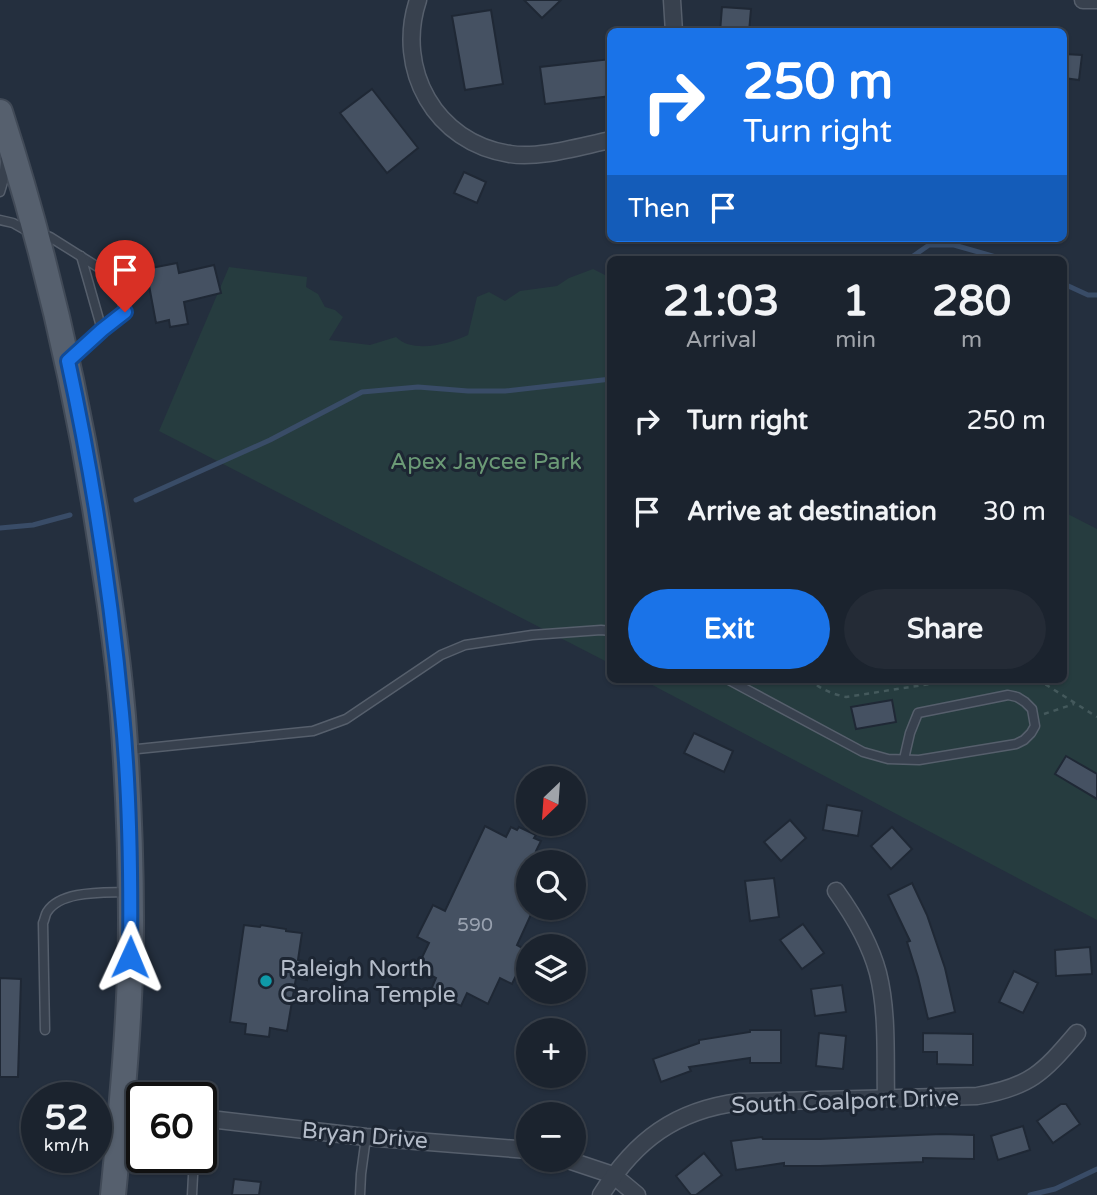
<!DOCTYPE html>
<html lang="en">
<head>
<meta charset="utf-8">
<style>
	body { margin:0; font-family:"Varela Round",sans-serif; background:#242b36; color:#f1f3f6; height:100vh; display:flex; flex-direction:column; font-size:26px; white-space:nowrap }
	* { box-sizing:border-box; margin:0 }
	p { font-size:23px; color:#a0a4aa }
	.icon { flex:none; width:38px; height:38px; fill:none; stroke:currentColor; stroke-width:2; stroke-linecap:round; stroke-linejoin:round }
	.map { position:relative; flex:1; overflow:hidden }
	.panel { position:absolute; left:607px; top:256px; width:460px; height:427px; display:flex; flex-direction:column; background:#1b232e; border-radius:10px; box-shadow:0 2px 5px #0004,0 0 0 2px #39404a }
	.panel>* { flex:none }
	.guide { position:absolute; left:607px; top:28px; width:460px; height:214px; border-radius:10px; box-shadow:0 2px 5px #0004,0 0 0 2px #39404a; background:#1a73e8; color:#fff; overflow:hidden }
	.needle { width:46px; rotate:205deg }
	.controls { position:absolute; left:516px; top:766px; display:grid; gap:14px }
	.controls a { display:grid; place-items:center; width:70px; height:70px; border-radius:50%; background:#1b232e; box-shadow:0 2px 5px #0004,0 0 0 2px #39404a; font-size:35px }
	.speed { position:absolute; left:21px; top:1082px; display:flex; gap:14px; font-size:35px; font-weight:700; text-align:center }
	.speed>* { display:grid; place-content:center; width:91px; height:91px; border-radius:50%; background:#1b232e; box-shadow:0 2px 5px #0004,0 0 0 2px #39404a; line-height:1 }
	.speed small { font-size:18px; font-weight:400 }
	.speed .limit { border:4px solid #111; border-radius:10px; background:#fff; color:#111 }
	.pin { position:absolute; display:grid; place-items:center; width:60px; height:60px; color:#fff; margin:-72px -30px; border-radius:50% 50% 50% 0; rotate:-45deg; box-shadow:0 0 7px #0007 }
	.pin .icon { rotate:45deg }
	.me { position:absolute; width:77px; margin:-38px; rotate:1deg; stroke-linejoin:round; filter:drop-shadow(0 0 5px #0008) }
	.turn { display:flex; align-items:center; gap:24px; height:147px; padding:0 21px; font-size:32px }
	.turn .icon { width:91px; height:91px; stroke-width:2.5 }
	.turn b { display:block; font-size:49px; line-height:60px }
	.then { display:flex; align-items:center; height:66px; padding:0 21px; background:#0003; gap:14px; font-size:26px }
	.eta { display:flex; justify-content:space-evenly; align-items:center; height:119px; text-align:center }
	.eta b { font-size:42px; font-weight:800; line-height:49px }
	.action { display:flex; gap:14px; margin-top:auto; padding:14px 21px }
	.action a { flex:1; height:80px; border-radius:42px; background:#1a73e8; color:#fff; font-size:28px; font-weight:800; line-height:80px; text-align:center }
	.action a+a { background:#242b36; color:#f1f3f6 }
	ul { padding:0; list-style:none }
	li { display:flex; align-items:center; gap:21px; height:91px; padding:0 21px }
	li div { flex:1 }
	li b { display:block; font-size:26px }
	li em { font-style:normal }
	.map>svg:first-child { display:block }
</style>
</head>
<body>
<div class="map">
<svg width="1097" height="1195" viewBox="0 0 1097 1195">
	<rect width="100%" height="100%" fill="#242f3e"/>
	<g fill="#263c3f">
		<path d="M229 267 307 277 306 287 318 294 325 307 335 310 343 317 329 340 370 345 396 337C413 354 449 344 468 335L477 297 489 292 505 301 520 291 557 286 569 278 593 269 611 278V664L159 431Z"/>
		<path d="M1064 512 1097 529V920L641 679H1064Z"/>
	</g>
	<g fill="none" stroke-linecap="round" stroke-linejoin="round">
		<g stroke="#394c67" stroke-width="5">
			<path d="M909 259 929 245H954L1003 259"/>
			<path d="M1064 284 1088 295H1097"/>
			<path d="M136 500 270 440 362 392 418 387 468 391H505L611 379"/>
			<path d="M0 528 33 525 70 515"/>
			<path d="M1030 1195 1055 1189 1097 1169"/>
		</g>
	</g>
	<g fill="#455162" stroke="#1f2835" stroke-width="2">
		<path d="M524 0H561L542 18Z"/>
		<path d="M722 7 751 9 749 32H720Z"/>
		<path d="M491 10 503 84 465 90 452 16Z"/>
		<path d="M1064 54 1082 55 1079 80 1064 78Z"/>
		<path d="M611 59V96L545 104 540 67Z"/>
		<path d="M372 89 418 148 387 173 340 113Z"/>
		<path d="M464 172 486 182 477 203 454 193Z"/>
		<path d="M177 263 179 273 214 265 221 293 184 302 188 324 170 327 169 320 156 323 146 269Z"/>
		<path d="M892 700 896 722 856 729 851 707Z"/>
		<path d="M694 733 733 751 724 772 684 753Z"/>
		<path d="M1066 756 1097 774V799L1055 774Z"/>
		<path d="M827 805 862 811 858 836 823 830Z"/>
		<path d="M790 820 806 838 781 861 764 842Z"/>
		<path d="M485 826 506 837 511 827 517 830 519 827 536 835 534 838 541 841 536 851 562 863H528V908H534L517 945 528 951 512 984 500 978 488 1004 467 993 461 1006 430 992 436 978 417 968 429 943 417 937 433 905 445 911Z"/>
		<path d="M892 827 912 849 891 869 871 846Z"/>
		<path d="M774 878 779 917 750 921 745 881Z"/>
		<path d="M912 883 927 915 945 968 955 1012 928 1019 918 977 907 942 910 941 888 895Z"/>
		<path d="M803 924 824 953 802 969 780 940Z"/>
		<path d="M244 925 260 927 261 925 286 929V931L302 933 298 960 310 962 307 980 296 978 287 1031 270 1028 269 1037 245 1034 246 1024 230 1022Z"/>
		<path d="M1090 947 1092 974 1056 976 1055 950Z"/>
		<path d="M1014 971 1038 983 1023 1013 999 1002Z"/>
		<path d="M0 978 21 979 18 1077H0Z"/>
		<path d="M842 985 846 1012 815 1016 811 989Z"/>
		<path d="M750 1030H781V1063H750V1058L689 1067 691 1071 661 1082 653 1059 699 1043V1040L750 1032Z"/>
		<path d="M819 1033 846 1036 843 1069 816 1066Z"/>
		<path d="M923 1033 973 1034V1065L937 1064V1052H923Z"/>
		<path d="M1061 1104H1066L1080 1124 1053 1143 1037 1121Z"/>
		<path d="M1023 1126 1030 1150 998 1160 991 1136Z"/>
		<path d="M942 1134 974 1135V1159L923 1158V1162L820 1166H784V1163L736 1170 731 1141 762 1137 763 1139H820Z"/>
		<path d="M704 1153 722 1175 696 1195H691L676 1176Z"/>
		<path d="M234 1179 261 1182 259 1195H232Z"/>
	</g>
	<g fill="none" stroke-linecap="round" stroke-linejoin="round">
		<defs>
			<g id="lane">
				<path d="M0 192 3 182 5 159"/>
				<path d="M0 220 13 223 29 232"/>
				<path d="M42 234 50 237 109 274 118 285 125 312 102 330 72 358"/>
				<path d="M81 256 102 330"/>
				<path d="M727 679 863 752 888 759 919 760 1016 744 1024 740 1031 733 1035 726 1032 709 1025 702 1017 697 1008 695 918 713 910 733 904 759"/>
				<path d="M128 750 313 731 346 719 441 655 465 645 532 635 601 630 611 631"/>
				<path d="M45 1030 43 923C45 919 45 915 47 912 61 890 104 893 127 892"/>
				<path d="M192 1195 194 1157"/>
				<path d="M360 1195 361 1174 366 1137"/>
			</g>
			<g id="street">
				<path d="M418 0C395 69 435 143 510 154 539 159 581 146 611 140"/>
				<path d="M672 0 674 32"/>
				<path d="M1083 0H1097"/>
				<path d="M836 891C854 916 870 943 878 973 888 1013 885 1058 886 1098"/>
				<path d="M121 1112 142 1113"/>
				<path d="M201 1118 366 1137 528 1150"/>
				<path d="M568 1160 613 1175 637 1195"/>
				<path d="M601 1195C635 1140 676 1110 740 1102L977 1096C1030 1087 1043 1073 1077 1033"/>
			</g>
			<path id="primary" d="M0 112C42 242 73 374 95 508 106 577 117 646 123 716 128 784 131 852 131 920 131 1012 122 1104 113 1195"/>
		</defs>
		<use href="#lane" stroke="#565f6c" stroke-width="11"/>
		<use href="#street" stroke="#565f6c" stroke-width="19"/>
		<use href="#primary" stroke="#414a57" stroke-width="28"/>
		<g stroke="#44595c" stroke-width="2.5" stroke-dasharray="5 5" stroke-linecap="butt">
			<path d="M809 679C820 689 832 694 846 697L962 679"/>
			<path d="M1037 679 1097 717"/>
			<path d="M1044 714 1074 704"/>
		</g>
		<use href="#lane" stroke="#38414e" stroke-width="8"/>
		<use href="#street" stroke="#38414e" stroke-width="16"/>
		<use href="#primary" stroke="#56606e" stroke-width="24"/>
	</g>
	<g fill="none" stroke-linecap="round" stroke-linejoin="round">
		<defs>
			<path id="route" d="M125 312 102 330 68 361C93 477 111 595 122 713 130 793 131 876 130 957"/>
		</defs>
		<use href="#route" stroke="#114b97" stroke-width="18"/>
		<use href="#route" stroke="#1a73e8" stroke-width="12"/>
	</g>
	<circle fill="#0f9aa8" stroke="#1d2633" stroke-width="2.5" cx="266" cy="981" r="7"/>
	<g text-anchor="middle" stroke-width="6" stroke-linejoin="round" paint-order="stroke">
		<g font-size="19" fill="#98a1af">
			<text x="475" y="931">590</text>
		</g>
		<g font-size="23" fill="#6b9a76" stroke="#1d2633">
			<text x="486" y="469">Apex Jaycee Park</text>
		</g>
		<g font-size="23" fill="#b4bcc9" stroke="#1d2633" text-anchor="start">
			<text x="280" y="976">Raleigh North<tspan x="280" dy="26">Carolina Temple</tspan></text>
		</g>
		<g font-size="23" fill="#b4bcc9" stroke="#1d2633">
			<text transform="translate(845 1101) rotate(-2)" y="8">South Coalport Drive</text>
			<text transform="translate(365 1135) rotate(5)" y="8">Bryan Drive</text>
		</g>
	</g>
</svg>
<div class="controls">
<a><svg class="needle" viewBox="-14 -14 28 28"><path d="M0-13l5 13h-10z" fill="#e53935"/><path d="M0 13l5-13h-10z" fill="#a0a4aa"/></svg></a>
<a><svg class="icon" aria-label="search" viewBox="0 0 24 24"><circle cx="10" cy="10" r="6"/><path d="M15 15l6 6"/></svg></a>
<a><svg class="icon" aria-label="layers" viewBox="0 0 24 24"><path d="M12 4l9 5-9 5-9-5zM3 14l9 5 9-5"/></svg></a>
<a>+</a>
<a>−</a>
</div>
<div class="speed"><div>52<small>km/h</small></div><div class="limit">60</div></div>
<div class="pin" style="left:125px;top:312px;background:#d93025"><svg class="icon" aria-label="arrive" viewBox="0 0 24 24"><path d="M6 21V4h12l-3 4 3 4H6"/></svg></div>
<svg class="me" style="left:130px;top:957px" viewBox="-20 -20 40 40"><path d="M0-17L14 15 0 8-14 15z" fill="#1a73e8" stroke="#fff" stroke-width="4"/></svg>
<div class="guide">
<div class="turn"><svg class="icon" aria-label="right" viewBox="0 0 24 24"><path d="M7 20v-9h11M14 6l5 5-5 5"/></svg><div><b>250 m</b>Turn right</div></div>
<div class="then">Then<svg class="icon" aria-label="arrive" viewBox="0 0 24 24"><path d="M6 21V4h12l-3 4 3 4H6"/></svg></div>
</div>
<section class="panel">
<div class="eta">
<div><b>21:03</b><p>Arrival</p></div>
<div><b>1</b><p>min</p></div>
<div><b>280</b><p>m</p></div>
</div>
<ul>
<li><svg class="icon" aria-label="right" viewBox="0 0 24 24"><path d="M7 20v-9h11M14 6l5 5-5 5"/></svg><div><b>Turn right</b></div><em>250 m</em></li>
<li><svg class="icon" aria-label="arrive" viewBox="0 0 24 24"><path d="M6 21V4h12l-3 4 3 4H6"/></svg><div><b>Arrive at destination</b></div><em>30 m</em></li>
</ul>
<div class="action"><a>Exit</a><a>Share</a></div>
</section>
</div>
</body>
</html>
